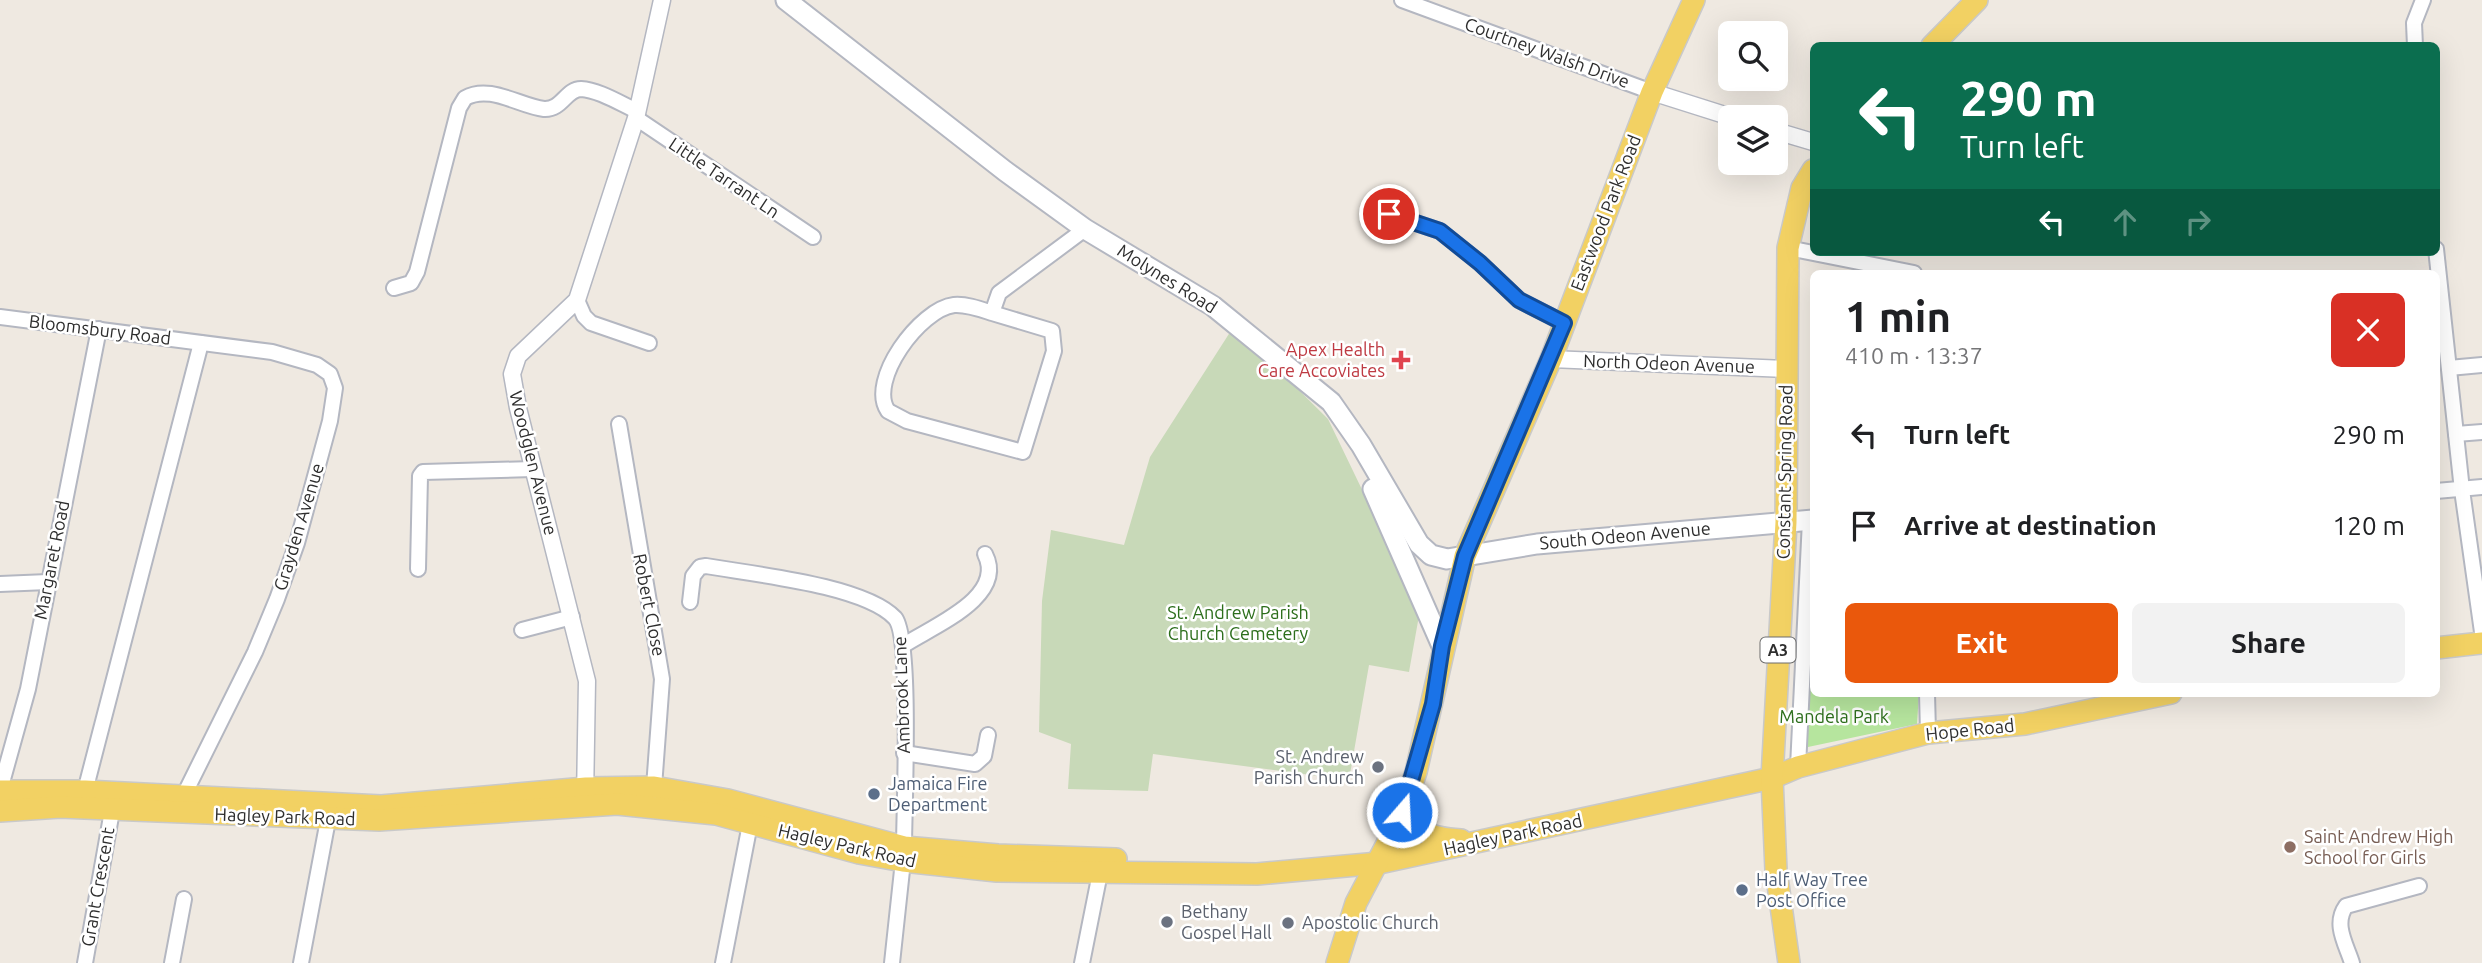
<!DOCTYPE html>
<html lang="en">
<head>
<meta charset="utf-8">
<style>
	body { margin:0; font-family:Ubuntu,sans-serif; background:#f2f2f2; color:#202124; height:100vh; display:flex; flex-direction:column; font-size:26px; white-space:nowrap }
	* { box-sizing:border-box; margin:0 }
	p { font-size:23px; color:#757577 }
	.icon { flex:none; width:38px; height:38px; fill:none; stroke:currentColor; stroke-width:2; stroke-linecap:round; stroke-linejoin:round }
	.map { position:relative; flex:1; overflow:hidden }
	.drawer { position:absolute; left:1810px; top:270px; width:630px; height:427px; display:flex; flex-direction:column; background:#fff; border-radius:10px; box-shadow:0 7px 28px #0002 }
	.drawer>* { flex:none }
	.banner { position:absolute; left:1810px; top:42px; width:630px; height:214px; border-radius:10px; box-shadow:0 7px 28px #0002; background:#0b6e4f; color:#fff; overflow:hidden }
	.controls { position:absolute; left:1718px; top:21px; display:grid; gap:14px }
	.controls a { display:grid; place-items:center; width:70px; height:70px; border-radius:10px; background:#fff; box-shadow:0 7px 28px #0002; font-size:35px }
	.pin { position:absolute; display:grid; place-items:center; width:60px; height:60px; color:#fff; margin:-30px; border:4px solid #fff; border-radius:50%; box-shadow:0 2px 7px #0007 }
	.me { position:absolute; width:77px; margin:-38px; rotate:19deg; stroke-linejoin:round; filter:drop-shadow(0 0 5px #0008) }
	.turn { display:flex; align-items:center; gap:24px; height:147px; padding:0 35px; font-size:32px }
	.turn .icon { width:91px; height:91px; stroke-width:2.5 }
	.turn b { display:block; font-size:49px; line-height:60px }
	.lanes { display:flex; align-items:center; height:66px; padding:0 35px; background:#0003; justify-content:center; gap:35px; direction:ltr }
	.lanes .off { opacity:.35 }
	.round { display:grid; place-items:center; flex:none; width:74px; height:74px; border-radius:10px; background:#f2f2f2 }
	.overview { display:flex; align-items:center; justify-content:space-between; height:119px; padding:0 35px }
	h1 { font-size:42px; font-weight:600; line-height:52px }
	.button { display:flex; gap:14px; margin-top:auto; padding:14px 35px }
	.button a { flex:1; height:80px; border-radius:10px; background:#ea580c; color:#fff; font-size:28px; font-weight:600; line-height:80px; text-align:center }
	.button a+a { background:#f2f2f2; color:#202124 }
	ul { padding:0; list-style:none }
	li { display:flex; align-items:center; gap:21px; height:91px; padding:0 35px }
	li div { flex:1 }
	li b { display:block; font-size:26px }
	li em { font-style:normal }
	.map>svg:first-child { display:block }
</style>
</head>
<body>
<div class="map">
<svg width="2482" height="963" viewBox="0 0 2482 963">
	<rect width="100%" height="100%" fill="#efe9e1"/>
	<path fill="#b6e59e" d="M1813 567V693H1919L1917 724 1808 747 1807 671Z"/>
	<path fill="#c8d9b8" d="M1234 326 1328 419 1420 610 1409 672 1369 665 1349 780 1153 754 1148 791 1068 789 1071 744 1039 732 1042 601 1051 530 1124 545 1150 457Z"/>
	<g fill="none" stroke-linecap="round" stroke-linejoin="round">
		<defs>
			<g id="minor">
				<path d="M1402 0 1652 92"/>
				<path d="M2415 46 2414 23 2423 0"/>
				<path d="M636 118 813 237"/>
				<path d="M1389 214 1440 231 1480 263 1519 300 1564 323"/>
				<path d="M1788 248 1914 273"/>
				<path d="M2436 249 2462 490 2482 632"/>
				<path d="M394 288 411 283 417 272 459 108 465 98C490 84 519 106 544 109 562 110 566 89 581 89 599 90 621 104 637 111"/>
				<path d="M577 300 584 316 591 323 649 343"/>
				<path d="M992 313C980 309 967 304 954 305 920 309 867 381 888 411L907 421 1023 452 1054 351 1052 331 992 313 999 293 1085 229"/>
				<path d="M0 317 272 352 317 365 330 374 335 388 330 421 297 543 277 599 255 652 184 795"/>
				<path d="M2449 368 2482 365"/>
				<path d="M619 424 662 679 654 787"/>
				<path d="M2456 434 2482 432"/>
				<path d="M2436 491 2482 487"/>
				<path d="M418 569 420 476 423 472 533 469"/>
				<path d="M0 584 48 582"/>
				<path d="M690 602 693 576 700 567 706 566C751 574 864 585 895 618 912 637 904 811 904 847"/>
				<path d="M522 630 572 617"/>
				<path d="M904 645C933 626 1007 597 985 554"/>
				<path d="M1927 693 1928 733"/>
				<path d="M904 753 975 764 984 756 988 735"/>
				<path d="M1798 767 1810 520"/>
				<path d="M0 790 28 689 99 329"/>
				<path d="M85 791 201 343"/>
				<path d="M85 963 112 811"/>
				<path d="M172 963 184 899"/>
				<path d="M301 963 328 820"/>
				<path d="M723 963 750 824"/>
				<path d="M892 963 903 861"/>
				<path d="M1082 963 1100 873"/>
				<path d="M2352 963C2346 944 2333 924 2346 906L2419 886"/>
			</g>
			<g id="tertiary">
				<path d="M1652 92 1731 117"/>
				<path d="M1776 131 1813 142"/>
				<path d="M1551 359 1788 369"/>
				<path d="M585 799 587 681 518 408 512 374 518 356 577 300 636 118 662 0"/>
			</g>
			<g id="secondary">
				<path d="M786 0 1005 171 1085 229 1213 306 1331 402 1361 445 1419 544 1431 555 1447 559 1537 544 1813 520"/>
				<path d="M1373 489 1442 646"/>
			</g>
			<g id="primary">
				<path d="M1932 46 1977 0"/>
				<path d="M2436 648 2482 643"/>
				<path d="M0 791H85L381 806 586 788 654 787 728 800 904 847 998 855 1116 859"/>
				<path d="M1408 796C1415 832 1425 838 1461 840"/>
				<path d="M0 811 60 807 379 820 617 804 716 814 859 853 903 861 997 871 1257 874 1379 863 1772 778 1798 767 1928 733 2025 724 2171 693"/>
				<path d="M1337 963 1356 903 1400 819 1416 772 1465 556 1551 359 1652 92 1694 0"/>
				<path d="M1789 963 1776 870 1772 778 1786 522 1788 248 1802 188 1813 170"/>
			</g>
		</defs>
		<use href="#minor" stroke="#b4b7c1" stroke-width="18"/>
		<use href="#tertiary" stroke="#b4b7c1" stroke-width="19"/>
		<use href="#secondary" stroke="#b4b7c1" stroke-width="23"/>
		<use href="#primary" stroke="#c9c9c9" stroke-width="24"/>
		<use href="#minor" stroke="#fff" stroke-width="14"/>
		<use href="#tertiary" stroke="#fff" stroke-width="16"/>
		<use href="#secondary" stroke="#fff" stroke-width="19"/>
		<use href="#primary" stroke="#f2d163" stroke-width="21"/>
	</g>
	<g fill="none" stroke-linecap="round" stroke-linejoin="round">
		<defs>
			<path id="route" d="M1389 214 1440 231 1480 263 1519 300 1564 323 1465 556 1442 646 1433 704 1402 812"/>
		</defs>
		<use href="#route" stroke="#114b97" stroke-width="18"/>
		<use href="#route" stroke="#1a73e8" stroke-width="12"/>
	</g>
	<path fill="#e0444e" stroke="#fff" stroke-width="2.5" d="M1397.5 349.5h7v7h7v7h-7v7h-7v-7h-7v-7h7z"/>
	<g fill="#6b7280" stroke="#fff" stroke-width="2.5">
		<circle cx="1378" cy="767" r="7"/>
		<circle cx="1167" cy="922" r="7"/>
		<circle cx="1288" cy="923" r="7"/>
	</g>
	<g fill="#5c6f8a" stroke="#fff" stroke-width="2.5">
		<circle cx="874" cy="794" r="7"/>
		<circle cx="1742" cy="890" r="7"/>
	</g>
	<circle fill="#8d6e63" stroke="#fff" stroke-width="2.5" cx="2290" cy="847" r="7"/>
	<g text-anchor="middle" stroke-width="5" stroke-linejoin="round" paint-order="stroke">
		<rect fill="#fff" stroke="#6d6d6d" stroke-width="2" x="1760.5" y="637.5" width="35" height="25" rx="5"/>
		<g font-size="16" font-weight="bold" fill="#2e2e2e">
			<text x="1778" y="656">A3</text>
		</g>
		<g font-size="18" fill="#2e2e2e" stroke="#fff">
			<text transform="translate(1547 53) rotate(20)" y="6">Courtney Walsh Drive</text>
			<text transform="translate(724 178) rotate(34)" y="6">Little Tarrant Ln</text>
			<text transform="translate(1606 213) rotate(-69)" y="6">Eastwood Park Road</text>
			<text transform="translate(1167 279) rotate(32)" y="6">Molynes Road</text>
			<text transform="translate(100 330) rotate(7)" y="6">Bloomsbury Road</text>
			<text transform="translate(1669 364) rotate(2)" y="6">North Odeon Avenue</text>
			<text transform="translate(533 463) rotate(76)" y="6">Woodglen Avenue</text>
			<text transform="translate(1785 472) rotate(-89)" y="6">Constant Spring Road</text>
			<text transform="translate(299 527) rotate(-73)" y="6">Grayden Avenue</text>
			<text transform="translate(1625 536) rotate(-5)" y="6">South Odeon Avenue</text>
			<text transform="translate(52 560) rotate(-79)" y="6">Margaret Road</text>
			<text transform="translate(649 605) rotate(79)" y="6">Robert Close</text>
			<text transform="translate(902 695) rotate(-92)" y="6">Ambrook Lane</text>
			<text transform="translate(1970 730) rotate(-6)" y="6">Hope Road</text>
			<text transform="translate(285 817) rotate(2)" y="6">Hagley Park Road</text>
			<text transform="translate(1513 835) rotate(-12)" y="6">Hagley Park Road</text>
			<text transform="translate(847 846) rotate(13)" y="6">Hagley Park Road</text>
			<text transform="translate(98 887) rotate(-80)" y="6">Grant Crescent</text>
		</g>
		<g font-size="18" fill="#be3a42" stroke="#fff" text-anchor="end">
			<text x="1385" y="356">Apex Health<tspan x="1385" dy="21">Care Accoviates</tspan></text>
		</g>
		<g font-size="18" fill="#2c6e1b" stroke="#fff">
			<text x="1238" y="619">St. Andrew Parish<tspan x="1238" dy="21">Church Cemetery</tspan></text>
			<text x="1834" y="723">Mandela Park</text>
		</g>
		<g font-size="18" fill="#5b616d" stroke="#fff" text-anchor="start">
			<text x="1364" y="763" text-anchor="end">St. Andrew<tspan x="1364" dy="21">Parish Church</tspan></text>
			<text x="1181" y="918">Bethany<tspan x="1181" dy="21">Gospel Hall</tspan></text>
			<text x="1302" y="929">Apostolic Church</text>
		</g>
		<g font-size="18" fill="#4e5e75" stroke="#fff" text-anchor="start">
			<text x="888" y="790">Jamaica Fire<tspan x="888" dy="21">Department</tspan></text>
			<text x="1756" y="886">Half Way Tree<tspan x="1756" dy="21">Post Office</tspan></text>
		</g>
		<g font-size="18" fill="#785e54" stroke="#fff" text-anchor="start">
			<text x="2304" y="843">Saint Andrew High<tspan x="2304" dy="21">School for Girls</tspan></text>
		</g>
	</g>
</svg>
<div class="controls">
<a><svg class="icon" aria-label="search" viewBox="0 0 24 24"><circle cx="10" cy="10" r="6"/><path d="M15 15l6 6"/></svg></a>
<a><svg class="icon" aria-label="layers" viewBox="0 0 24 24"><path d="M12 4l9 5-9 5-9-5zM3 14l9 5 9-5"/></svg></a>
</div>
<div class="pin" style="left:1389px;top:214px;background:#d93025"><svg class="icon" aria-label="arrive" viewBox="0 0 24 24"><path d="M6 21V4h12l-3 4 3 4H6"/></svg></div>
<svg class="me" style="left:1402px;top:812px" viewBox="-20 -20 40 40"><circle r="17" fill="#1a73e8" stroke="#fff" stroke-width="3"/><path d="M0-11L8 9 0 5-8 9z" fill="#fff"/></svg>
<div class="banner">
<div class="turn"><svg class="icon" aria-label="left" viewBox="0 0 24 24"><path d="M17 20v-9H6M10 6l-5 5 5 5"/></svg><div><b>290 m</b>Turn left</div></div>
<div class="lanes"><svg class="icon" aria-label="left" viewBox="0 0 24 24"><path d="M17 20v-9H6M10 6l-5 5 5 5"/></svg><svg class="icon off" aria-label="ahead" viewBox="0 0 24 24"><path d="M12 20V5M6 11l6-6 6 6"/></svg><svg class="icon off" aria-label="right" viewBox="0 0 24 24"><path d="M7 20v-9h11M14 6l5 5-5 5"/></svg></div>
</div>
<section class="drawer">
<div class="overview"><div><h1>1 min</h1><p>410 m · 13:37</p></div><a class="round" style="background:#d93025;color:#fff"><svg class="icon" aria-label="close" viewBox="0 0 24 24"><path d="M6 6l12 12M18 6L6 18"/></svg></a></div>
<ul>
<li><svg class="icon" aria-label="left" viewBox="0 0 24 24"><path d="M17 20v-9H6M10 6l-5 5 5 5"/></svg><div><b>Turn left</b></div><em>290 m</em></li>
<li><svg class="icon" aria-label="arrive" viewBox="0 0 24 24"><path d="M6 21V4h12l-3 4 3 4H6"/></svg><div><b>Arrive at destination</b></div><em>120 m</em></li>
</ul>
<div class="button"><a>Exit</a><a>Share</a></div>
</section>
</div>
</body>
</html>
